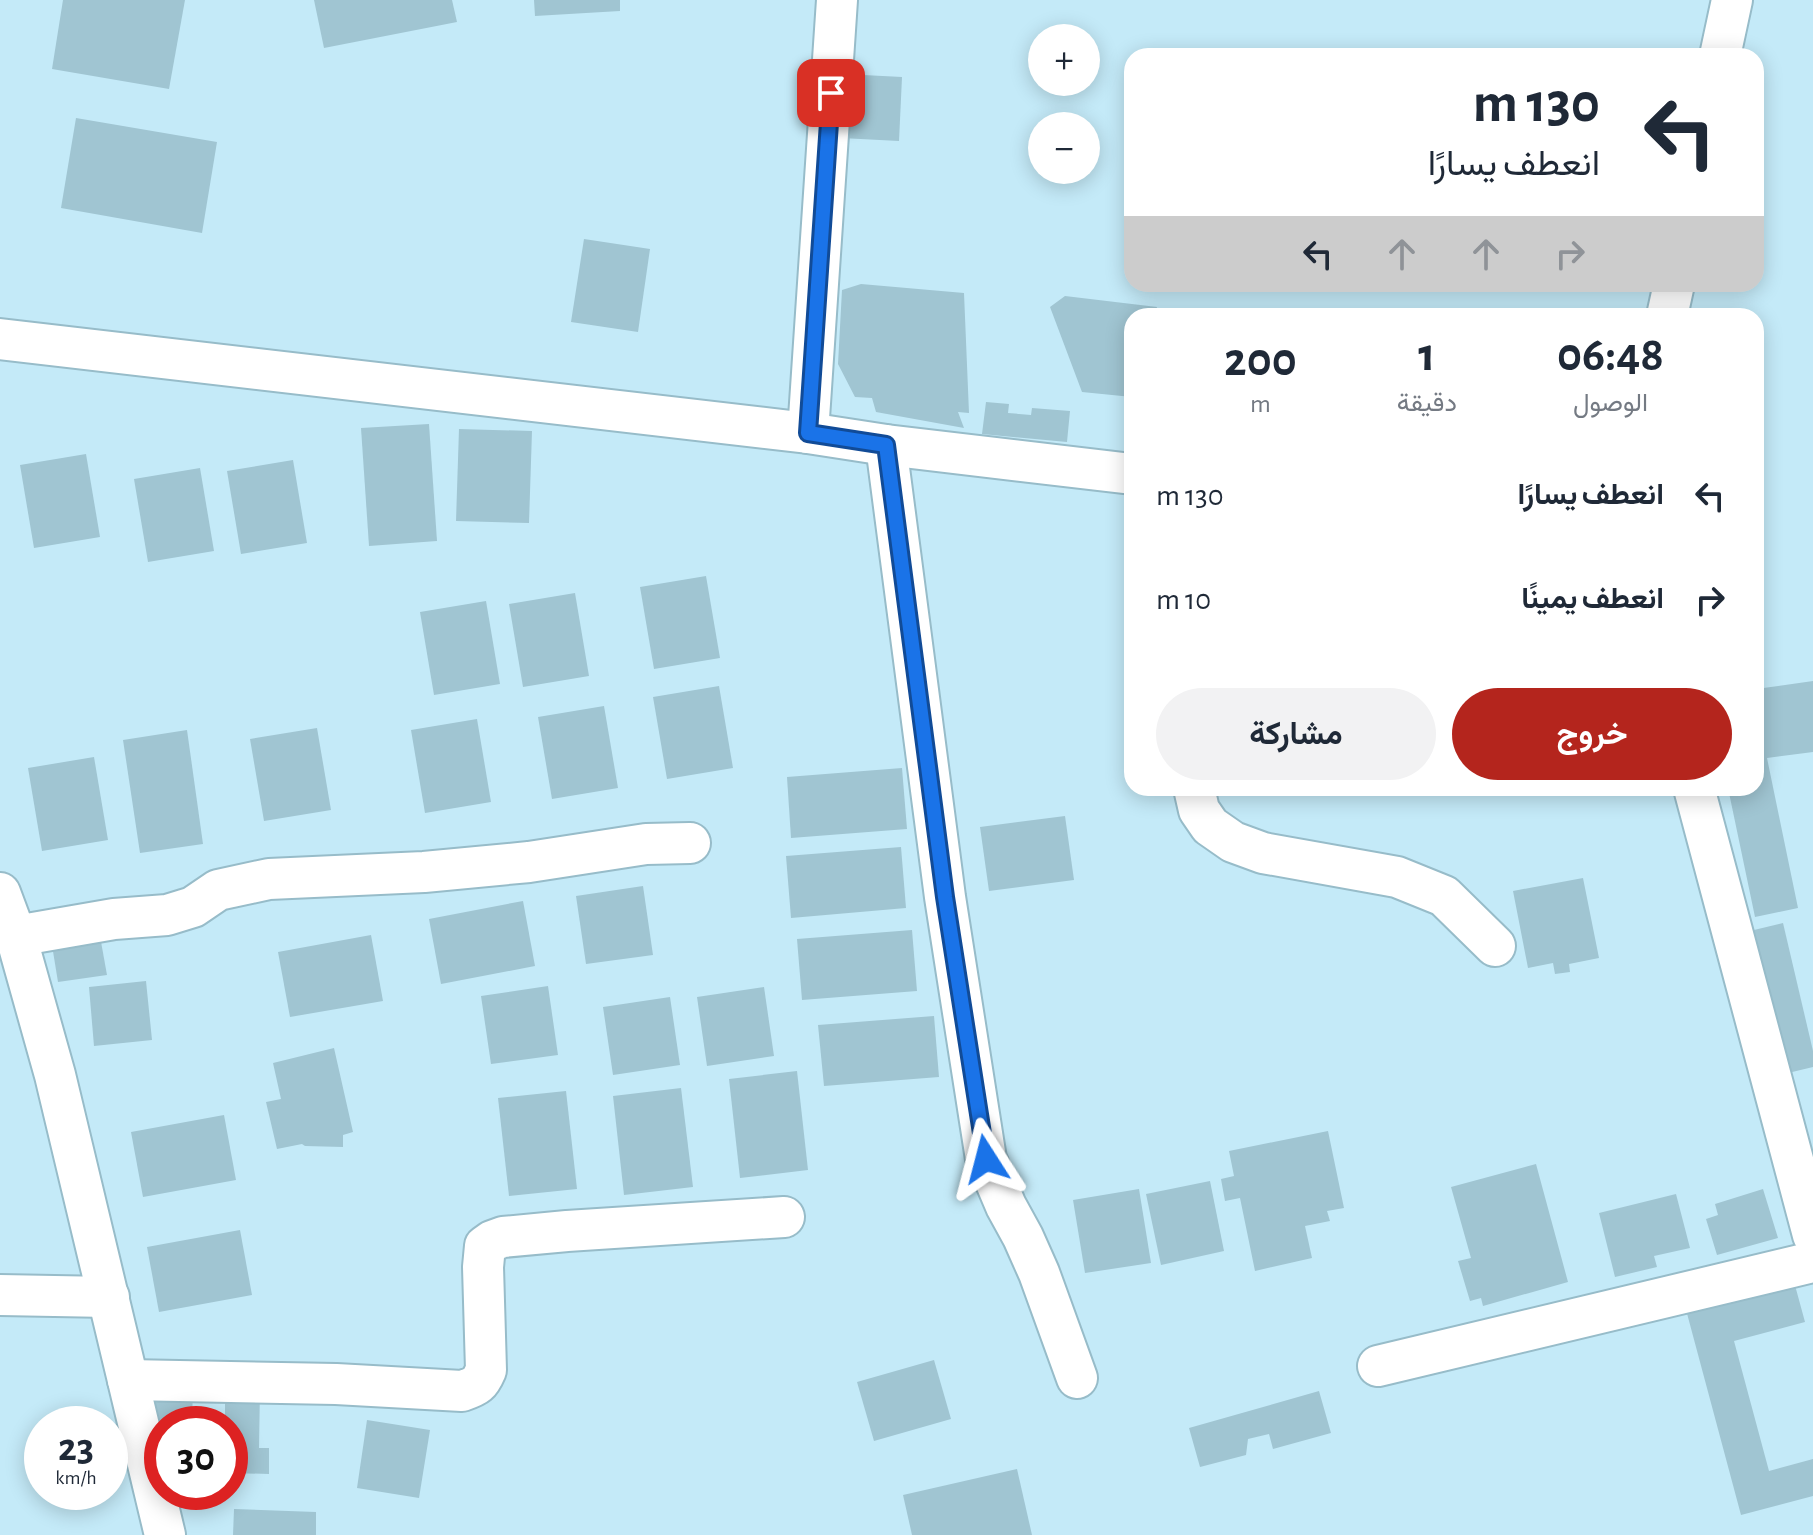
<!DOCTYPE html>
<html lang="ar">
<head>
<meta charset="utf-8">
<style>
	body { margin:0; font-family:"Alegreya Sans",Vazirmatn,sans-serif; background:#f2f2f3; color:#1f2937; direction:rtl; height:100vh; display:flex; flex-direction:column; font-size:30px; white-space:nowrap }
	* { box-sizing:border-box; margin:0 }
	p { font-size:26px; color:#747a83 }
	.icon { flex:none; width:44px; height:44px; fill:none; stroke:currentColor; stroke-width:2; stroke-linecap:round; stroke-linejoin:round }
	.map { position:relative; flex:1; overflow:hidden; direction:ltr }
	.details { position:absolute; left:1124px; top:308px; width:640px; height:488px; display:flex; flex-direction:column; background:#fff; border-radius:24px; box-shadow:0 4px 20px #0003; direction:rtl }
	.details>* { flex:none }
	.banner { position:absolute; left:1124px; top:48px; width:640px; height:244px; border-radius:24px; box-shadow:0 4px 20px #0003; direction:rtl; background:#fff; color:#1f2937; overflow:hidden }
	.tools { position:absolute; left:1028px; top:24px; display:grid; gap:16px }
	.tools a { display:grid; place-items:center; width:72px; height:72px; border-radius:50%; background:#fff; box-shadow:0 4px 20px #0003; font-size:40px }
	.speed { position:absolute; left:24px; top:1406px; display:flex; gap:16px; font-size:40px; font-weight:700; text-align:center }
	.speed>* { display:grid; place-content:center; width:104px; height:104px; border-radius:50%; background:#fff; box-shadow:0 4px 20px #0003; line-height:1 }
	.speed small { font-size:20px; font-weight:400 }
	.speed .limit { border:12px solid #d22; background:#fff; color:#111 }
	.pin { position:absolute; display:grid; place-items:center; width:68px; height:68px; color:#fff; margin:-34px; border-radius:16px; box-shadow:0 4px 12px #0006 }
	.me { position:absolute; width:88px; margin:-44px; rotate:351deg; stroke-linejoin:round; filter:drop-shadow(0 0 6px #0008) }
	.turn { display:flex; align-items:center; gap:28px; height:168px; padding:0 32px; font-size:36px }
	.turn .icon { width:104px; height:104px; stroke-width:2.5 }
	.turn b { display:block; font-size:56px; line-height:68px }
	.lanes { display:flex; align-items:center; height:76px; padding:0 32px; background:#0003; justify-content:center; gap:40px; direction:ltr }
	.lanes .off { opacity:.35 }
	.eta { display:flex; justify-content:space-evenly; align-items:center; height:136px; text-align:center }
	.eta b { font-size:48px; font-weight:700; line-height:56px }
	.cta { display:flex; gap:16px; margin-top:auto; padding:16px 32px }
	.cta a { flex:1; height:92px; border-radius:48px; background:#b4251d; color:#fff; font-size:32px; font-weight:700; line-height:92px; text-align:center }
	.cta a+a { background:#f2f2f3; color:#1f2937 }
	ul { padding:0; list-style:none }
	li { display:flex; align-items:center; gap:24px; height:104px; padding:0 32px }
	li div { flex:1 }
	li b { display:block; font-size:30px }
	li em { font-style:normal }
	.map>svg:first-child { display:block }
</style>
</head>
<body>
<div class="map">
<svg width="1813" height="1535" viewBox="0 0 1813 1535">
	<rect width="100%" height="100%" fill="#c4eaf8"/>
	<g fill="#a0c5d2">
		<path d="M63 0H185L169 89 52 69Z"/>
		<path d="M314 0H452L457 22 324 48Z"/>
		<path d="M534 0H620V11L535 16Z"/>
		<path d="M844 74 902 77 899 141 841 138Z"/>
		<path d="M76 118 217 142 202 233 61 208Z"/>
		<path d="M584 239 650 249 638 332 571 322Z"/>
		<path d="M861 284 964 293 969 413 958 412 964 428 876 412 872 398 855 397 838 364 842 290Z"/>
		<path d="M1065 296 1157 307 1155 316H1132V397L1082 392 1050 307Z"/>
		<path d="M986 402 1009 404 1008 413 1031 415 1032 408 1070 411 1067 442 982 434Z"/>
		<path d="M429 424 437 541 369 546 361 428Z"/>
		<path d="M459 429 532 431 529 523 456 521Z"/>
		<path d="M86 454 100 537 34 548 20 465Z"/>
		<path d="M293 460 307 543 241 554 227 471Z"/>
		<path d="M200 468 214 551 148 562 134 479Z"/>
		<path d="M706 576 720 658 654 669 640 587Z"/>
		<path d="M575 593 589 676 523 687 509 604Z"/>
		<path d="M486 601 500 684 434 695 420 612Z"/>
		<path d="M1813 681V752L1767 758 1798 908 1755 917 1728 788H1756V689Z"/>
		<path d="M719 686 733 768 667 779 653 697Z"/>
		<path d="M604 706 618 788 552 799 538 717Z"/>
		<path d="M477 719 491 802 425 813 411 730Z"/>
		<path d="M317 728 331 810 264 821 250 739Z"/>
		<path d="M187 730 203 844 140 853 123 740Z"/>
		<path d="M94 757 108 840 42 851 28 768Z"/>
		<path d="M902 768 907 829 791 838 787 777Z"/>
		<path d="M1065 816 1074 880 989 891 980 827Z"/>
		<path d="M901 847 906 908 791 918 786 856Z"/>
		<path d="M1583 878 1599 958 1569 964 1570 972 1555 974 1553 963 1528 968 1513 891Z"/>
		<path d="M643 886 653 955 586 964 576 896Z"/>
		<path d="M523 901 535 966 441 984 429 919Z"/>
		<path d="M1783 923 1813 1051V1067L1788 1073 1754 930Z"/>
		<path d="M98 925 107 975 58 982 50 933Z"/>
		<path d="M912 930 917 991 802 1000 797 939Z"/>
		<path d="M371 935 383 1001 290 1017 278 952Z"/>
		<path d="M146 981 152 1040 94 1046 89 987Z"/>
		<path d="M548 986 558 1055 491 1064 481 996Z"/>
		<path d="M764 987 774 1056 707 1066 697 997Z"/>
		<path d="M670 997 680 1065 613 1075 603 1007Z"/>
		<path d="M934 1016 939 1077 824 1086 818 1025Z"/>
		<path d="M334 1048 353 1132 343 1135V1147L305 1146 302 1144 277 1149 266 1102 281 1099 273 1063Z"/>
		<path d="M797 1071 808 1170 740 1178 729 1079Z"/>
		<path d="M681 1088 693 1187 624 1195 613 1096Z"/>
		<path d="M566 1091 577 1189 509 1196 498 1098Z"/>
		<path d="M224 1115 236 1180 143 1197 131 1132Z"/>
		<path d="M1328 1131 1344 1208 1327 1211 1330 1221 1305 1226 1312 1258 1255 1271 1240 1198 1225 1201 1221 1179 1234 1176 1229 1151Z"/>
		<path d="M1536 1164 1568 1282 1483 1306 1481 1298 1470 1301 1458 1261 1471 1258 1451 1187Z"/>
		<path d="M1210 1181 1224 1251 1161 1265 1146 1194Z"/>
		<path d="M1139 1189 1151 1263 1085 1273 1073 1200Z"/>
		<path d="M1763 1189 1778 1238 1717 1255 1706 1219 1718 1215 1715 1204Z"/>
		<path d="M1676 1194 1690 1248 1654 1256 1657 1267 1615 1277 1599 1213Z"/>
		<path d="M240 1230 252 1295 159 1312 147 1247Z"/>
		<path d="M1793 1278 1805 1322 1734 1341 1769 1471 1813 1459V1496L1741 1515 1685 1306Z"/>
		<path d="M934 1360 951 1419 874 1441 857 1382Z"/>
		<path d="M154 1385 193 1386 192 1424H162V1472H152Z"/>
		<path d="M225 1387 260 1388 259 1448H269V1474L230 1473V1424H225Z"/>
		<path d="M1319 1391 1331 1433 1273 1449 1269 1434 1248 1439 1246 1455 1200 1467 1189 1428Z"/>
		<path d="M367 1420 430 1430 419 1498 357 1488Z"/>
		<path d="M1017 1469 1032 1535H912L903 1495Z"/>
		<path d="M234 1509 316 1512V1535H233Z"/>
	</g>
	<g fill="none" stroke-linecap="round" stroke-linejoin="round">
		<defs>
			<g id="street">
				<path d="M1720 56 1732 0"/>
				<path d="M1667 316 1674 284"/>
				<path d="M0 339 808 433 886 445 1132 474"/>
				<path d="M808 433 837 0"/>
				<path d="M886 445 945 897 986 1159 1006 1206 1023 1237 1039 1273 1077 1378"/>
				<path d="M1194 788 1199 810 1210 826 1233 842 1263 853 1397 877 1444 896 1495 946"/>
				<path d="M1694 788 1813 1235"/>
				<path d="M0 893 16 936 55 1075 165 1535"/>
				<path d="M16 936 114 919 167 915 193 907 218 890 269 879 424 872 529 862 646 844 690 843"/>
				<path d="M0 1295 109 1297"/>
				<path d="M1378 1366 1813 1262"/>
				<path d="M128 1380 336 1384 462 1391C477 1386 480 1384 486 1370L483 1267 485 1246 492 1241 503 1237 567 1231 784 1217"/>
			</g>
		</defs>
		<use href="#street" stroke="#97bcc9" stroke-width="44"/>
		<use href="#street" stroke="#fff" stroke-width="40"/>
	</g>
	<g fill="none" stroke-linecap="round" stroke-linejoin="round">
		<defs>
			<path id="route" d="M831 93 808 433 886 445 945 897 986 1159"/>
		</defs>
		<use href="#route" stroke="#114b97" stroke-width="20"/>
		<use href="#route" stroke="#1a73e8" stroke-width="14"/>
	</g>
</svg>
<div class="tools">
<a>+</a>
<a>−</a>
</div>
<div class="speed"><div>23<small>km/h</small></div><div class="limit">30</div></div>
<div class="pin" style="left:831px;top:93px;background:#d93025"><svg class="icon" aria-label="arrive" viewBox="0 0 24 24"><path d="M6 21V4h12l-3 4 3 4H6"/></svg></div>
<svg class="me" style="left:986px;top:1159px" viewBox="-20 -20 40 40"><path d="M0-17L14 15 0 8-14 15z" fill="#1a73e8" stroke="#fff" stroke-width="4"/></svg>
<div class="banner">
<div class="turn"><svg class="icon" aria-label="left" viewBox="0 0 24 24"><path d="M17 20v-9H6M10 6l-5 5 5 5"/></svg><div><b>130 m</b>انعطف يسارًا</div></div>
<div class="lanes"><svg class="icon" aria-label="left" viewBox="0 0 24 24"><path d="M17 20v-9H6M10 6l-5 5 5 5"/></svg><svg class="icon off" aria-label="ahead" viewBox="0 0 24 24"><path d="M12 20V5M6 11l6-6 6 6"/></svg><svg class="icon off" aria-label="ahead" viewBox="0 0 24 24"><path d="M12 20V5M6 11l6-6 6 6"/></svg><svg class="icon off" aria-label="right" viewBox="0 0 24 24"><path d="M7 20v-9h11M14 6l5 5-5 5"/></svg></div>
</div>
<section class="details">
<div class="eta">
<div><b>06:48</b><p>الوصول</p></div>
<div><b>1</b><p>دقيقة</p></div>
<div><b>200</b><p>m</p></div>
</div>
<ul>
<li><svg class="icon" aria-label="left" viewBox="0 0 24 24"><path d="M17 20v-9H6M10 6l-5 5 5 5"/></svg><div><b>انعطف يسارًا</b></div><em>130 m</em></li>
<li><svg class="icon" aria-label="right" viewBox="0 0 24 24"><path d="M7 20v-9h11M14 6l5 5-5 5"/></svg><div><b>انعطف يمينًا</b></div><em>10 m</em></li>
</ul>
<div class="cta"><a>خروج</a><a>مشاركة</a></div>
</section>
</div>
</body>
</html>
